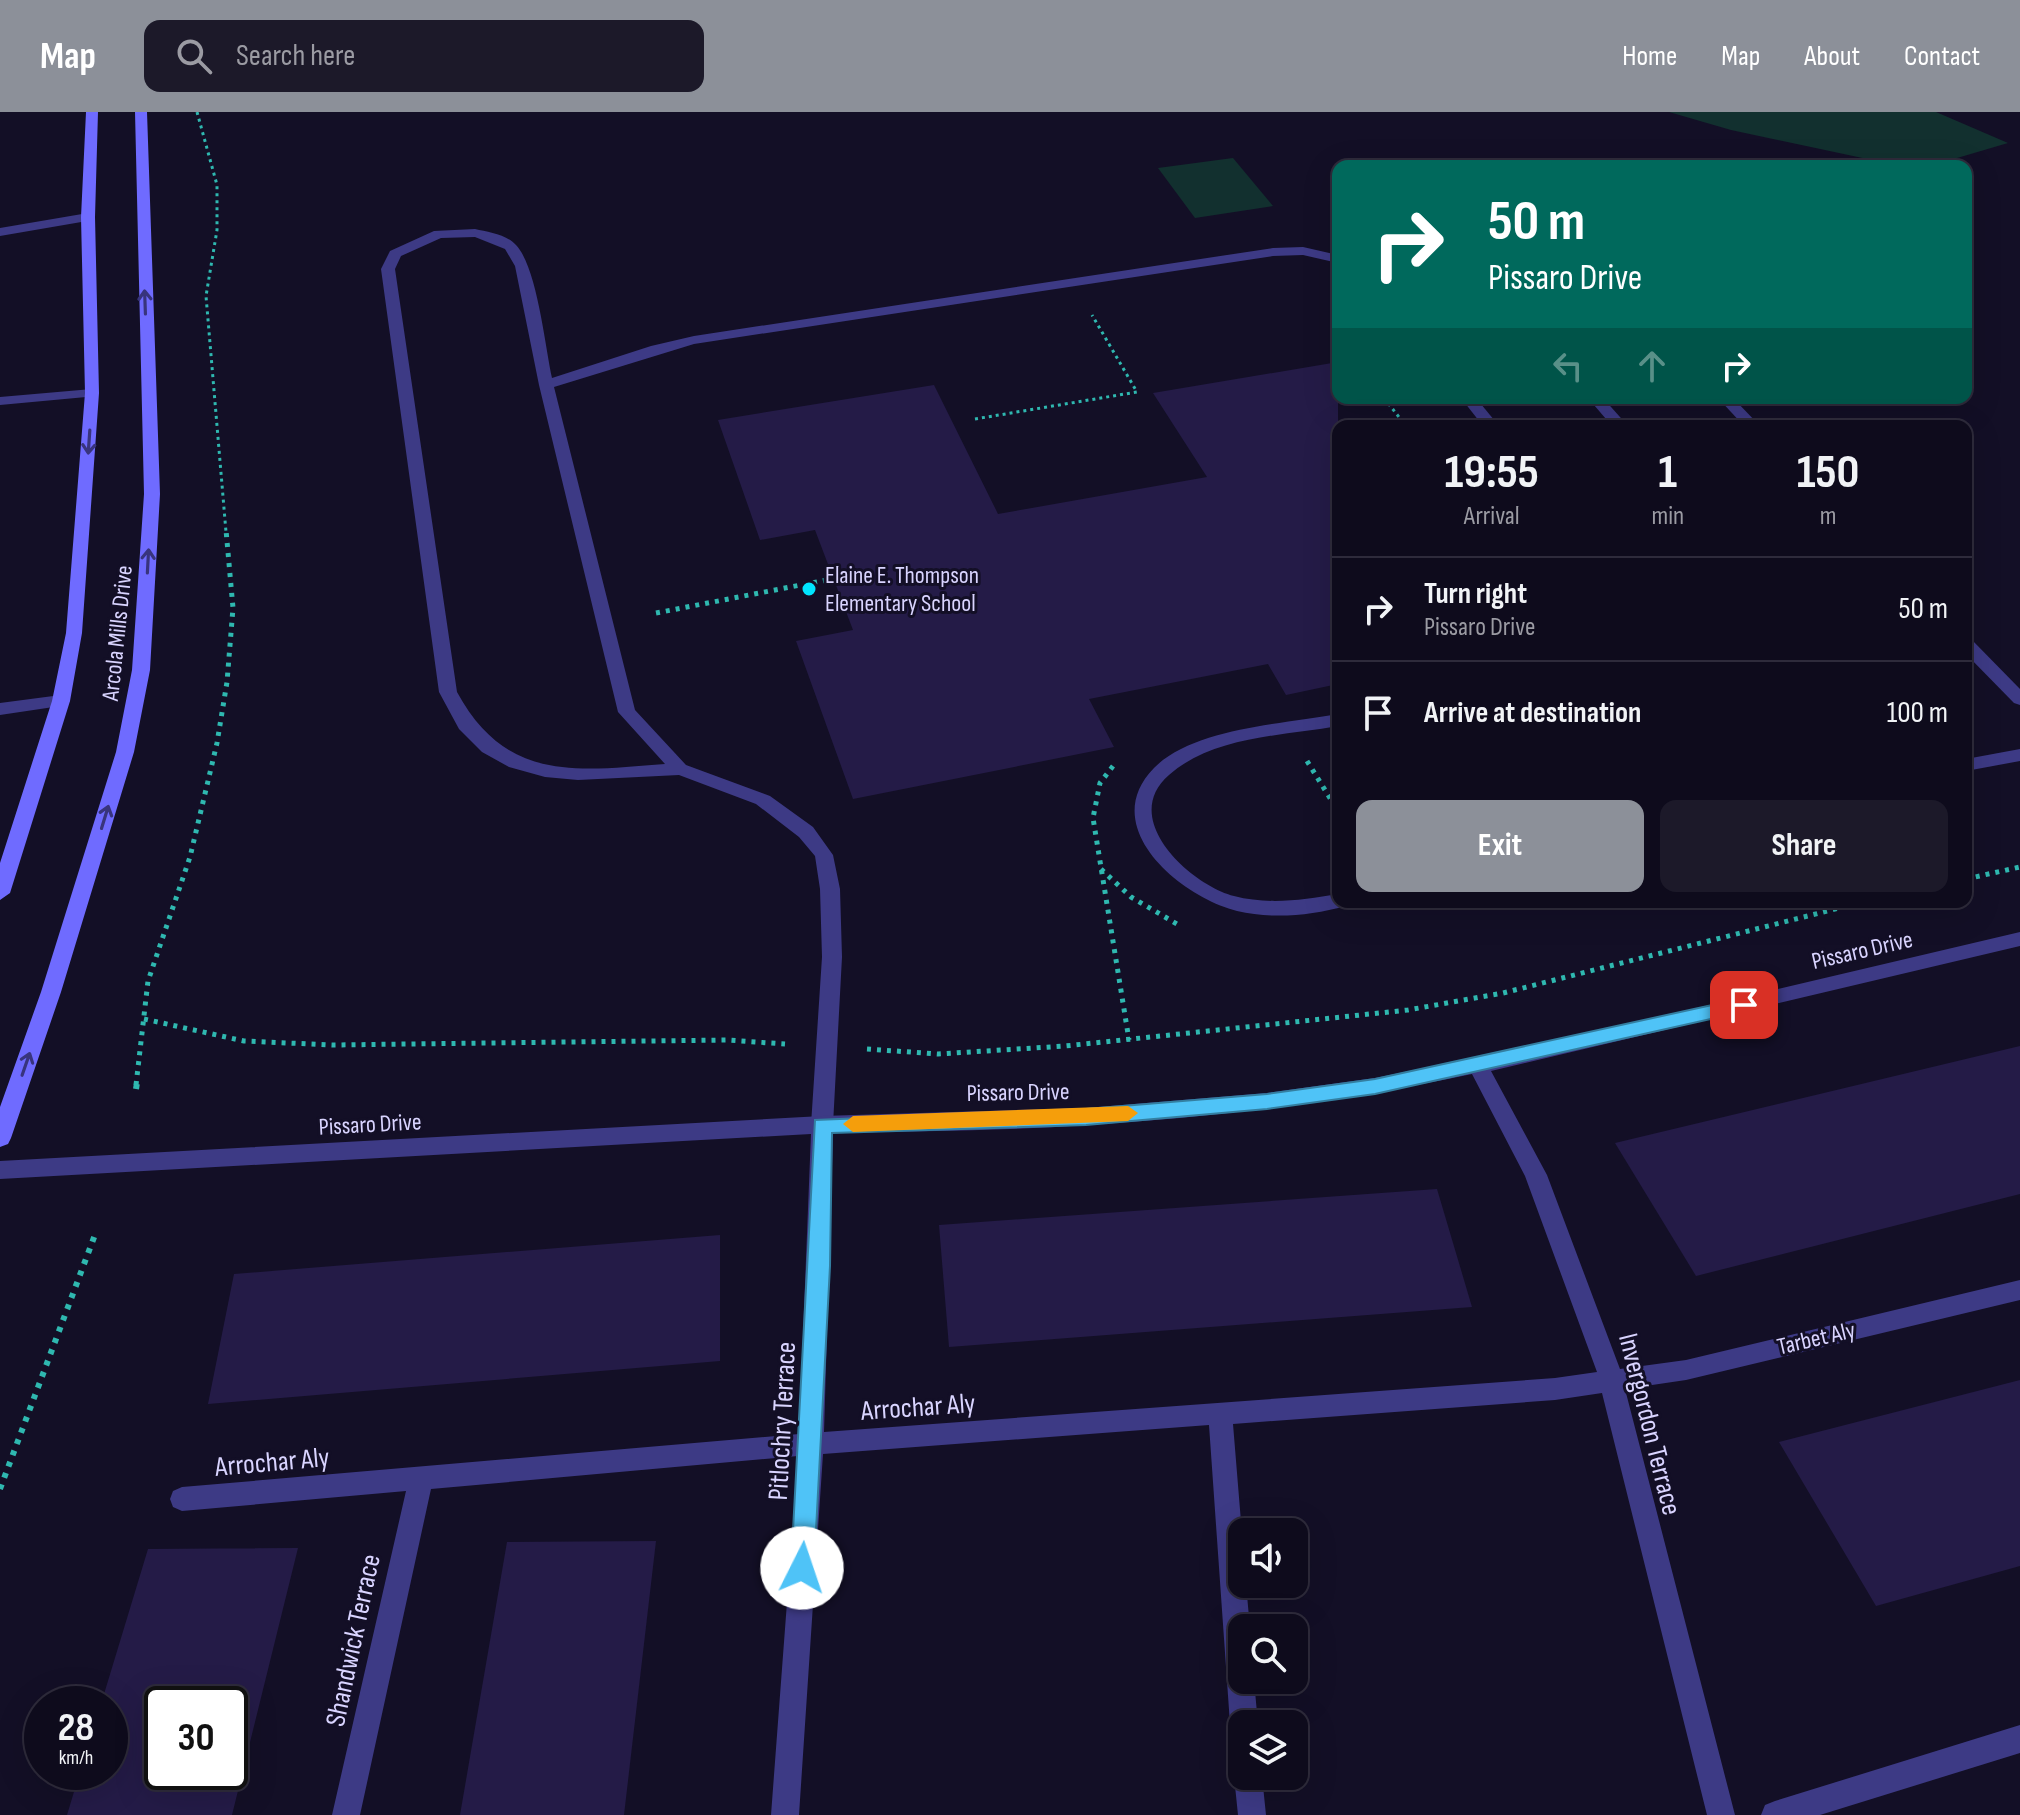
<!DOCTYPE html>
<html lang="en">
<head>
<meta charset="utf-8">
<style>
	body { margin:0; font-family:"Sofia Sans Condensed",sans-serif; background:#1c1929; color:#f1f3f6; height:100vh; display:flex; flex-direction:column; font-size:30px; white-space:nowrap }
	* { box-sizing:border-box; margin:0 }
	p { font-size:26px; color:#9b9ba3 }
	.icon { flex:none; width:44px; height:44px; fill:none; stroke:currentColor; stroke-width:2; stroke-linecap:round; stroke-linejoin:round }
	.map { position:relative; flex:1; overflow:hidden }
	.panel { position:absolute; left:1332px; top:308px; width:640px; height:488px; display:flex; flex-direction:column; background:#0e0b1c; border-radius:16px; box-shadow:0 8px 32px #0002,0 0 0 2px #2e2b3b }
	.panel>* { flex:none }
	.banner { position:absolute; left:1332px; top:48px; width:640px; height:244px; border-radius:16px; box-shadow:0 8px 32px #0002,0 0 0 2px #2e2b3b; background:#00695c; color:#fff; overflow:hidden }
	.buttons { position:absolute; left:1228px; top:1406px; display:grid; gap:16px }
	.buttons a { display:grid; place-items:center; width:80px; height:80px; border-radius:16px; background:#0e0b1c; box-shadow:0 8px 32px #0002,0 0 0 2px #2e2b3b; font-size:40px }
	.speed { position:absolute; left:24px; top:1574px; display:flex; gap:16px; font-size:40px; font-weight:700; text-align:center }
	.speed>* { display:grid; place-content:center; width:104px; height:104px; border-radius:50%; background:#0e0b1c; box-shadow:0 8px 32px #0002,0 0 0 2px #2e2b3b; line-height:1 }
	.speed small { font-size:20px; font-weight:400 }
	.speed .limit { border:4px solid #111; border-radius:12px; background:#fff; color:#111 }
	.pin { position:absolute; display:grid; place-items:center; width:68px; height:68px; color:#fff; margin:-34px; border-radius:16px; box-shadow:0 4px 12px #0006 }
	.me { position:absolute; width:88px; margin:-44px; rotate:4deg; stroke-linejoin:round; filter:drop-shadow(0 0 6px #0008) }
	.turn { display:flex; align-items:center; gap:28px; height:168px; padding:0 24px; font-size:36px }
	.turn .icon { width:104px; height:104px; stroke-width:2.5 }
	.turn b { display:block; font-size:56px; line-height:68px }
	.lanes { display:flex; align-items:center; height:76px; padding:0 24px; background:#0003; justify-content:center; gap:40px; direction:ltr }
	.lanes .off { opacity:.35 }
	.eta { display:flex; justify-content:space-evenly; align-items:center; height:136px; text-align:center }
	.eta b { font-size:48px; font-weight:700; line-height:56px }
	.action { display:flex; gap:16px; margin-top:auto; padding:16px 24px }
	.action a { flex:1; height:92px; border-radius:16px; background:#8c9099; color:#fff; font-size:32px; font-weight:700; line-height:92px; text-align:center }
	.action a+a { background:#1c1929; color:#f1f3f6 }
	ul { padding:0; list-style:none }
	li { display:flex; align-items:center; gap:24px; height:104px; padding:0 24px; border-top:2px solid #2e2b3b }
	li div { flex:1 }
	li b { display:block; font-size:30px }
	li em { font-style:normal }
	header { display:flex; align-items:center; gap:48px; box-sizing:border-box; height:112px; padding:0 40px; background:#8c9099; color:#fff }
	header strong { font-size:38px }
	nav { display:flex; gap:44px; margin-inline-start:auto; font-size:28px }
	.search { width:560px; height:72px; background:#1c1929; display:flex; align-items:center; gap:20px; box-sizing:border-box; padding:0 28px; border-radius:16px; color:#9b9ba3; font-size:30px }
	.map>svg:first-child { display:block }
</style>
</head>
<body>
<header>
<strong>Map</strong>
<div class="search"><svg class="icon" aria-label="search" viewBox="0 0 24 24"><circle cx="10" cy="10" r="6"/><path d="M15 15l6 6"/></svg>Search here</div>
<nav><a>Home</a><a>Map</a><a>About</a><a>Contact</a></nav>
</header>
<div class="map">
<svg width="2020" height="1703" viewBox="0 0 2020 1703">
	<rect width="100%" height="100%" fill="#130f26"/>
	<g fill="#12302f">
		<path d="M1669 0H1936L2008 31 1930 54H1900L1731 18Z"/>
		<path d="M1233 46 1273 94 1195 106 1158 56Z"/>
	</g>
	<g fill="#241b47" fill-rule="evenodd">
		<path d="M1338 250V572L1286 583 1268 552 1089 587 1114 635 853 687 796 529 853 518 815 418 760 428 718 308 934 273 998 402 1207 365 1153 281Z"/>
		<path d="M2020 934V1082L1696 1164 1615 1031Z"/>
		<path d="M1437 1077 1472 1195 949 1235 939 1113Z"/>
		<path d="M720 1123V1249L208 1292 234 1162Z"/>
		<path d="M2020 1268V1454L1876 1494 1779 1330Z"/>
		<path d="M656 1429 624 1703H460L507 1430Z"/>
		<path d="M298 1436 232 1703H67L80 1660H110V1592H101L148 1437ZM162 1592H230V1660H162Z"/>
	</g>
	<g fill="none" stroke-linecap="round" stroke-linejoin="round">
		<g stroke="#2fb8b0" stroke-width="3" stroke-dasharray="3 4" stroke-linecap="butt">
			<path d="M197 0 217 73V118L206 184 226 420"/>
			<path d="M1335 223 1338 228"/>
			<path d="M1384 286 1406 314"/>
			<path d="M975 307 1137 280 1092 203"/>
		</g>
		<g stroke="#2fb8b0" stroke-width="5" stroke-dasharray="4 6" stroke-linecap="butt">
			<path d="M656 501 842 465"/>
			<path d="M1307 649 1338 699"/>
			<path d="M1113 654 1100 671 1093 706 1129 928"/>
			<path d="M1101 757 1131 785 1177 812"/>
			<path d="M1966 767 2020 755"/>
			<path d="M144 907 244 929 332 933 727 928 785 932"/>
			<path d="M867 937 938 942 1065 934 1408 898 1503 881 1863 790"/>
			<path d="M136 973 148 869 190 745 217 631 227 570 233 496 226 418"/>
		</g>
		<g stroke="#2fb8b0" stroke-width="6" stroke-dasharray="5 7" stroke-linecap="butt">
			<path d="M136 977 137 971"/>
			<path d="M0 1377 96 1120"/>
		</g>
		<g fill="#3d3a85" fill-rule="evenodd">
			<path d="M88 101 95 105 93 108 0 124V116Z"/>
			<path d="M475 117C488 120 506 122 516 133 537 155 545 234 552 266L651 234 694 224 1273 136 1303 135 1338 143V151L1303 143 1273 144 694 232 554 275 635 598 686 653 770 684 813 715 833 743 840 777 842 845 833 1013 830 1019 822 1022 814 1019 811 1013 822 845 820 777 815 744 799 725 756 692 679 663 578 668 545 665 509 655 482 640 459 617 439 580 381 157 390 139 434 119ZM475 125 505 137 515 154 539 273 618 600 665 652C575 659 506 670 457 580L395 157 401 144 441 126Z"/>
			<path d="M92 277 99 281 97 284 0 293V285Z"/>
			<path d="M1461 286H1476L1499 314H1483Z"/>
			<path d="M1588 286H1603L1628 314H1612Z"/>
			<path d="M1718 286H1733L1760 314H1744Z"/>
			<path d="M1966 527 1972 528 2020 577V593L2014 591 1966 542Z"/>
			<path d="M61 583 70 589 67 593 0 603V591Z"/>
			<path d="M1338 602V614C1283 624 1213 624 1169 663 1118 707 1191 773 1234 784 1268 793 1304 788 1338 782V790H1347L1345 794C1311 804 1271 807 1237 799 1181 785 1096 715 1154 656 1193 616 1284 612 1338 602Z"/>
			<path d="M2020 637V649L1966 659V647Z"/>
		</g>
		<g fill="#3d3a85" fill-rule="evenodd">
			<path d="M2020 820V834L1491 959 1547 1063 1620 1257 1686 1248 2020 1168V1188L1686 1268 1625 1277 1735 1703H1707L1602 1281 1555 1288 1233 1312 1242 1422V1472H1246L1250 1516H1242V1568H1254L1258 1612H1242V1625L1234 1622 1230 1612 1209 1313 823 1342 799 1703H771L798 1344 431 1377 360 1703H332L406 1379 182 1399 173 1395 170 1387 173 1379 182 1375 799 1322 811 1022 0 1067V1049L822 1004 1086 996 1267 981 1375 966 1561 928ZM1472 962 1525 1064 1597 1260 1555 1266 824 1320 833 1021C917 1019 1003 1019 1087 1013 1217 1005 1344 989 1472 962Z"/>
			<path d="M2020 1613V1641L1820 1703H1761L1765 1693 1775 1689Z"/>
			<path d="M1242 1653V1664H1262L1266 1703H1238L1234 1664Z"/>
		</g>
		<g fill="#6f6bff" fill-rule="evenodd">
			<path d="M86 0H98L95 105 99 281 82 521 70 589 10 781 0 788V751L52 589 66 521 85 281 81 105Z"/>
			<path d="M135 0H147L160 382 150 558 134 640 61 880 11 1026 8 1032 0 1035V995L41 880 116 640 132 558 144 382Z"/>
		</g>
	</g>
	<defs><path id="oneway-shaft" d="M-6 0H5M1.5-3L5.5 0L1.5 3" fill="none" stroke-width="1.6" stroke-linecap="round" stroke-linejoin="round" transform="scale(2)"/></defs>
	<g stroke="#38347d">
		<use href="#oneway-shaft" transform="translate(145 190) rotate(-92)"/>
		<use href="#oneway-shaft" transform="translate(89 330) rotate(94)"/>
		<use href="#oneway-shaft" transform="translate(148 449) rotate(-87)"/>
		<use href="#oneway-shaft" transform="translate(105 705) rotate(-73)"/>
		<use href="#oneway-shaft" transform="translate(26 952) rotate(-71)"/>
	</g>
	<path fill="#4fc3f7" stroke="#337fa1" stroke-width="2" d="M1744 886 1751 888V898L1375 982 1267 997 1086 1013 832 1021 830 1154 814 1456 810 1463 802 1467 794 1463 791 1456 815 1008 1086 997 1267 982 1375 967Z"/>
	<path fill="#f59e0b" d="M1128 994 1138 1001 1128 1009 853 1020 843 1012 853 1004Z"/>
	<circle fill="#00e5ff" stroke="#130f26" stroke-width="3" cx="809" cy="477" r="8"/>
	<g text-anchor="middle" stroke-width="6" stroke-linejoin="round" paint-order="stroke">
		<g font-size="24" fill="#d9d4ff" stroke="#130f26" text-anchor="start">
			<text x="825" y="471">Elaine E. Thompson<tspan x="825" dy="28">Elementary School</tspan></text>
		</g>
		<g font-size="24" fill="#d9d4ff" stroke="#130f26">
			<text transform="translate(117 521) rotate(-84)" y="8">Arcola Mills Drive</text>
			<text transform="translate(1862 838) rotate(-13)" y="8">Pissaro Drive</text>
			<text transform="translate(1018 980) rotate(-1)" y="8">Pissaro Drive</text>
			<text transform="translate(370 1012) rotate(-3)" y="8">Pissaro Drive</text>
			<text transform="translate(1816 1226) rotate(-13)" y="8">Tarbet Aly</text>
		</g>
		<g font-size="28" fill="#d9d4ff" stroke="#130f26">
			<text transform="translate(918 1294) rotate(-4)" y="10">Arrochar Aly</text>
			<text transform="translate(781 1309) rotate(-87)" y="10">Pitlochry Terrace</text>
			<text transform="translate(1651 1312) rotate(76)" y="10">Invergordon Terrace</text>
			<text transform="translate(272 1349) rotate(-5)" y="10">Arrochar Aly</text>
			<text transform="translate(352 1528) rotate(-78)" y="10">Shandwick Terrace</text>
		</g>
	</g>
</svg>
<div class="buttons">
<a><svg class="icon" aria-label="sound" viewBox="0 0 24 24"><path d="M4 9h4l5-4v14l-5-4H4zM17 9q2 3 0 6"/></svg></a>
<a><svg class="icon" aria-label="search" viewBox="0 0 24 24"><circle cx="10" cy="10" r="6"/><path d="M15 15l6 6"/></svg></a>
<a><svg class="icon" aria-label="layers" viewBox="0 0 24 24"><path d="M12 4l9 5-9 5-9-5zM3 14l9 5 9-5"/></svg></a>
</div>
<div class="speed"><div>28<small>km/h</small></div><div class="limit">30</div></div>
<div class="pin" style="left:1744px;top:893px;background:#d93025"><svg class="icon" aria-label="arrive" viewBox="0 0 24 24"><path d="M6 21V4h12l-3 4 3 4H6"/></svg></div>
<svg class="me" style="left:802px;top:1456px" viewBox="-20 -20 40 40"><circle r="19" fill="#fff"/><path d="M0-13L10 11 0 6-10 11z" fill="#4fc3f7"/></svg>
<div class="banner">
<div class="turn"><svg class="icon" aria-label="right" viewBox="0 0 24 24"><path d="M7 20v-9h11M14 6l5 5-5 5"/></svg><div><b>50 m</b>Pissaro Drive</div></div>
<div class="lanes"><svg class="icon off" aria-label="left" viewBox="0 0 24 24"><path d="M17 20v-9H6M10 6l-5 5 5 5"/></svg><svg class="icon off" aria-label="ahead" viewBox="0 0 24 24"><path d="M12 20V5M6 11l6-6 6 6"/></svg><svg class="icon" aria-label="right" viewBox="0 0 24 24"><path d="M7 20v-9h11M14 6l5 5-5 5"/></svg></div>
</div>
<section class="panel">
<div class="eta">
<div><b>19:55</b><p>Arrival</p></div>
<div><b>1</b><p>min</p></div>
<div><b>150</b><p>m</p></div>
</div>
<ul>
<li><svg class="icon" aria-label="right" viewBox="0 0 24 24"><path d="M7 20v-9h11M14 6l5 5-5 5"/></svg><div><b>Turn right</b><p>Pissaro Drive</p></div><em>50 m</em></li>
<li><svg class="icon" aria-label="arrive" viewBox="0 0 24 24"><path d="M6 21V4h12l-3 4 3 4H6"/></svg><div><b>Arrive at destination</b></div><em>100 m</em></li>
</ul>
<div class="action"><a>Exit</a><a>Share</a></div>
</section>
</div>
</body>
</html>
